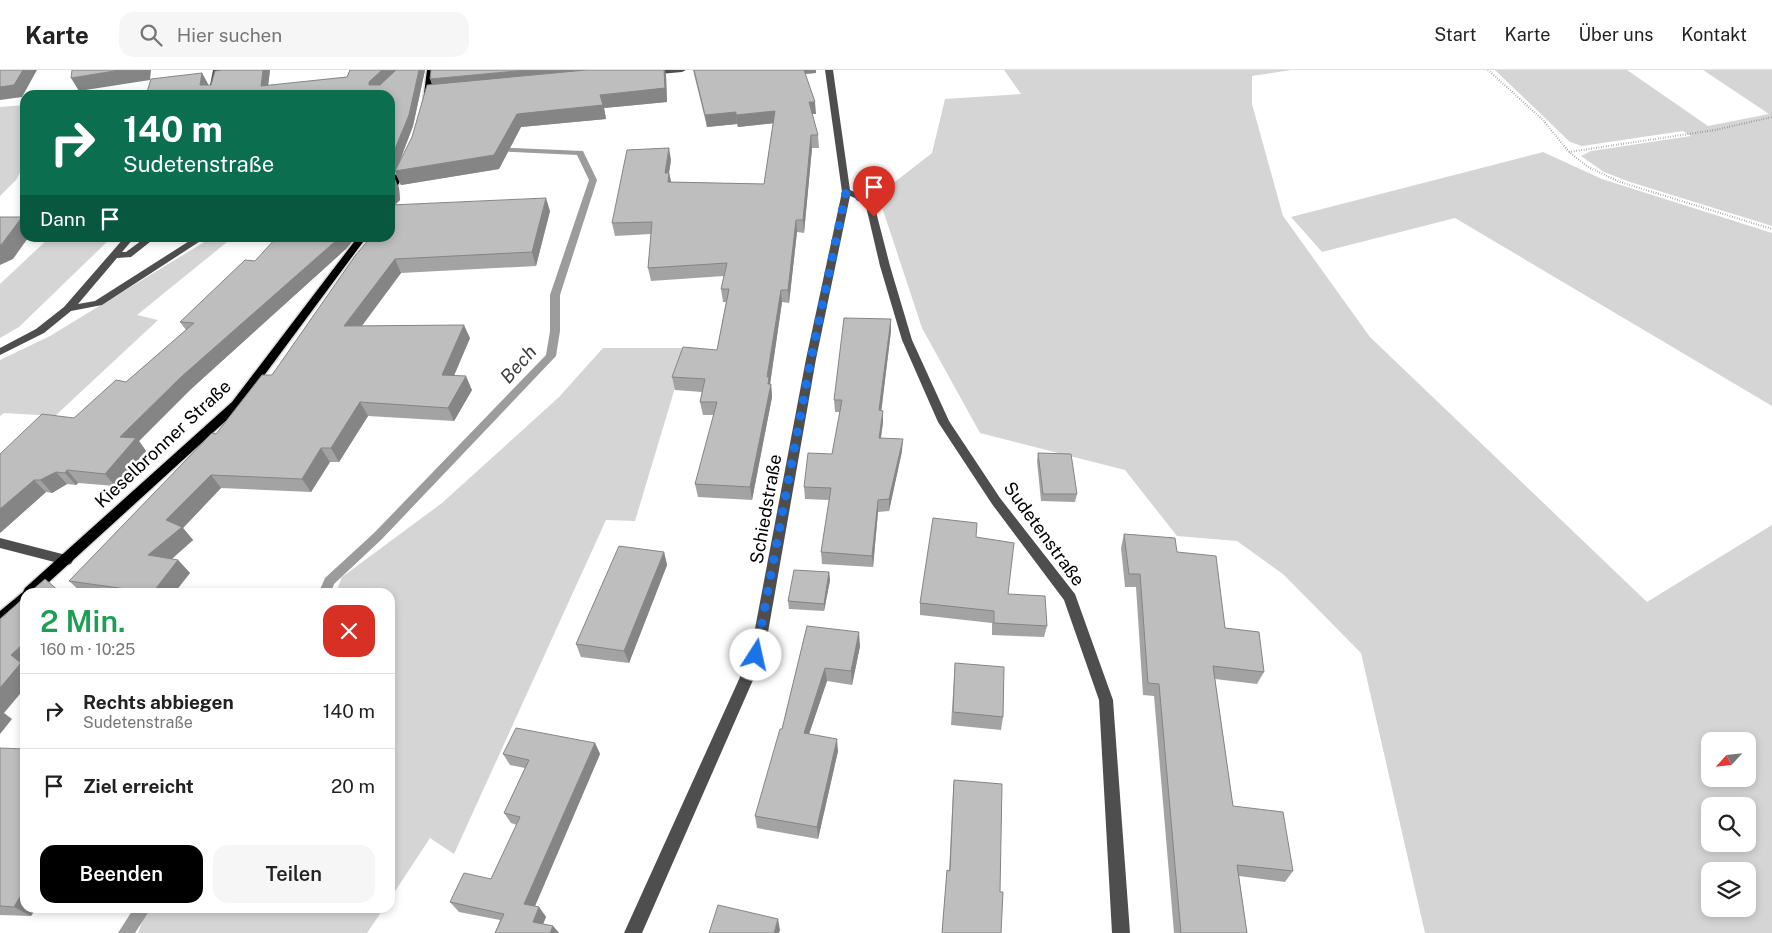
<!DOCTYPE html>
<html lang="de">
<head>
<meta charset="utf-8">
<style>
	body { margin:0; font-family:"Public Sans",sans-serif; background:#f6f6f6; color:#222; height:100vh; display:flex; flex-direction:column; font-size:19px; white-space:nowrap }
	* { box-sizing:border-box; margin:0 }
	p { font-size:16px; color:#767676 }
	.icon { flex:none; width:28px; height:28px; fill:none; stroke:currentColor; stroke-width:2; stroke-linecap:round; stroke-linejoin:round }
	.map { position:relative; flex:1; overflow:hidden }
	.side { position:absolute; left:20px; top:518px; width:375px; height:325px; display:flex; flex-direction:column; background:#fff; border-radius:15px; box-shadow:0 2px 8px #0003 }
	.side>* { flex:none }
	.guide { position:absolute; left:20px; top:20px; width:375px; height:152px; border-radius:15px; box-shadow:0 2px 8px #0003; background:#0b6e4f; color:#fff; overflow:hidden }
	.needle { width:32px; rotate:243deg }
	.buttons { position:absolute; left:1701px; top:662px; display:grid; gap:10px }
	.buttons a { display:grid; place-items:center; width:55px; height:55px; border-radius:10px; background:#fff; box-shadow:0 2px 8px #0003; font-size:25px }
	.pin { position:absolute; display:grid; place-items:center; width:42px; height:42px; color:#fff; margin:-51px -21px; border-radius:50% 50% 50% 0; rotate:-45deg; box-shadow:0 0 5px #0007 }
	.pin .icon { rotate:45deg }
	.me { position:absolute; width:55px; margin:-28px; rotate:10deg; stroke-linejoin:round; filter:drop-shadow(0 0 4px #0008) }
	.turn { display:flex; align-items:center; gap:18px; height:105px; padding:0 20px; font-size:22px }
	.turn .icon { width:65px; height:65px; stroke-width:2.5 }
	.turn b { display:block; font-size:35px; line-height:42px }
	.then { display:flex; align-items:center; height:48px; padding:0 20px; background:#0003; gap:10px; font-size:19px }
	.round { display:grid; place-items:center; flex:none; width:52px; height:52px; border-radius:15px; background:#f6f6f6 }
	.head { display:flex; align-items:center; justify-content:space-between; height:85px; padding:0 20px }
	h1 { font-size:30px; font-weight:600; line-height:38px; color:#1e9e55 }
	.action { display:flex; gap:10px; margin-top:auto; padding:10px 20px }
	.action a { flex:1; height:58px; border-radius:15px; background:#000; color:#fff; font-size:20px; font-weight:600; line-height:58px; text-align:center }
	.action a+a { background:#f6f6f6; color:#222 }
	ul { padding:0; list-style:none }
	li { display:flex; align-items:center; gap:15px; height:75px; padding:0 20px; border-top:1px solid #e0e0e0 }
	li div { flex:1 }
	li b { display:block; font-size:19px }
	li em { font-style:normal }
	header { display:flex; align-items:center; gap:30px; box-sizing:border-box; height:70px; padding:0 25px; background:#fff; border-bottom:1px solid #e0e0e0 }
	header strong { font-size:24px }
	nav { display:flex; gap:28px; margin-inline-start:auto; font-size:18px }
	.search { width:350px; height:45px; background:#f6f6f6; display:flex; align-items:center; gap:12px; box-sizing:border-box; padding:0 18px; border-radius:15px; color:#767676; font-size:19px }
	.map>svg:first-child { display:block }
</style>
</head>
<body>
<header>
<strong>Karte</strong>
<div class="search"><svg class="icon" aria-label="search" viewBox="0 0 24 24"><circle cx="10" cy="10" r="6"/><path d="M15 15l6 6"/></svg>Hier suchen</div>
<nav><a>Start</a><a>Karte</a><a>Über uns</a><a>Kontakt</a></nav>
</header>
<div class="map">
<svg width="1772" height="863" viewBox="0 0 1772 863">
	<rect width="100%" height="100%" fill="#fff"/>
	<g fill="#d5d5d5" fill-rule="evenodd">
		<path d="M1004 0H1291L1252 6V34L1283 146 1370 267 1647 532 1772 455V863H1425L1361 583 1284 505 1237 471 1177 466 1125 400 980 363 922 258 878 125 932 83 945 29 1021 24ZM1710 671H1748V709H1710ZM1710 736H1748V774H1710ZM1710 801H1748V839H1710Z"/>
		<path d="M1495 0H1627L1708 56 1769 44 1703 0H1772V156L1630 112 1604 102 1581 86 1591 81 1691 66 1683 61 1582 76 1570 72Z"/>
		<path d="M25 35V94L16 110 0 126V37Z"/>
		<path d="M1543 82 1602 109 1772 163V336L1455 148 1322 182 1291 147Z"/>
		<path d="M49 168H111L19 257 0 268V214Z"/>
		<path d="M211 168H232L137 245 158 250 55 346 4 343 0 346V290L50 266Z"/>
		<path d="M603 278H687L635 451 606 450 454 784 430 768 390 829V522H336L342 507 442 433 559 327Z"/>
		<path d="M147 838H384L367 863H138Z"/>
	</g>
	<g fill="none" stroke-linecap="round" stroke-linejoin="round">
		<g fill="#9c9c9c" fill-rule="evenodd">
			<path d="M492 77 583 81 597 110 560 225V261L556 286 382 469 334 514 331 522H319L325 508 374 463 546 285 550 261V225L589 110 577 85 495 81H492Z"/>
			<path d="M134 838H151L135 863H118Z"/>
		</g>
		<defs>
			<g id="major">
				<path d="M427 0H435L431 32 427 34 423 32Z"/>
				<path d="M406 91 410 94 394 122 390 125V114L403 92Z"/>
				<path d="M357 168H366L240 338 38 522H25V535L5 553 0 555V541L23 522 25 518 232 332Z"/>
			</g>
		</defs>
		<use href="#major" stroke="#dbdbdb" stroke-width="3"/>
		<g stroke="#707070" stroke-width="2" stroke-dasharray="0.5 2" stroke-linecap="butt">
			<path d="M1488 0 1543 50 1569 82 1588 97 1620 112 1772 159"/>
			<path d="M1569 82 1715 60 1772 47"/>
		</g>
		<g fill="#4e4e4e" fill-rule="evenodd">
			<path d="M213 0H221L216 25H208Z"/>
			<path d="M686 0 682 2 649 5 645 3 657 0Z"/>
			<path d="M825 0H833L850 120 873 130 890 196 912 270 949 351 1000 428 1075 524 1113 630 1130 863H1112L1099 630 1064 530 992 434 938 352 902 270 880 196 865 132 850 126 816 289 764 585 642 863H624L750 585 806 289 842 122Z"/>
			<path d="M124 168H134L122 182H126L145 168H155L131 187 117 188 78 234 95 231 194 168H205L102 235 71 241 44 263 0 285V278L36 259 64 237Z"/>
			<path d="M0 468 66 485 71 486 73 490 71 494 66 495 0 478Z"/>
		</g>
		<use href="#major" fill="#000" fill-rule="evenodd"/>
	</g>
	<g fill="#a3a3a3">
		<path d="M222 0H270L268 16 347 7 350 0H425L413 56 399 93 666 5 667 32 604 38 606 49 521 57 499 99 401 115 395 102 393 107 399 118 400 130 395 135 550 141 536 196 401 203 362 256 470 268 454 306 472 320 454 351 368 346 339 392H330L311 422 221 418 183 458 193 470 172 489 178 490 190 503 175 522H81L69 511 216 364 272 305 390 168V25H146L202 3 208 14V15H211Z"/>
		<path d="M693 0H816V3L805 4 816 44H812L818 65 819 78H812L804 163 797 162 789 233 782 232 770 314H771L772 327 752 430 698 427 695 414 714 345H703L700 332 702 322 675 320 672 307 717 280 726 232H723L721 219 724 206 651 211 648 198 651 164 615 166 612 153 671 90 669 103 671 112 764 114 773 53 738 57 737 54 707 57Z"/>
		<path d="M347 178 190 320 139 371 146 381 115 416 78 413 76 415 67 414 52 423 46 422 0 463 74 348 126 312 186 260 180 252 255 191Z"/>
		<path d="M891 249V261L881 340 883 341V352L881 368 902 381 889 441 878 442 873 497 822 494 821 482 829 430 805 429 804 417 832 384 840 342H835L834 330Z"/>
		<path d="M1038 383 1077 424 1075 432 1041 431 1037 391Z"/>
		<path d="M1124 464 1177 482 1225 558 1264 602 1257 614 1215 609 1233 736 1293 801 1285 812 1239 806 1247 863H1174L1154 626 1143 625 1136 517H1125L1121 478Z"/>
		<path d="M976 467 1008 524 1047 556 1044 567 992 565V553L920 545V533Z"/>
		<path d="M664 482 667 495 629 593 581 587 576 574Z"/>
		<path d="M829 502 830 510 824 541 789 539 788 531Z"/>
		<path d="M807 556 860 576 852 615 827 611 809 664 838 681 818 769 757 758 755 746 782 659Z"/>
		<path d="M955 593 1003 647 1001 660 951 655Z"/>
		<path d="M595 673 600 684 535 836 539 837 546 847 543 854 553 856 559 863H495L500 850 459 842 450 832 491 809 517 755 511 753 504 743 525 698 510 695 503 684Z"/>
		<path d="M0 678 31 846 0 845Z"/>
		<path d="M954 710 1000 822 1001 863H942L946 812 947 800 949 801 953 722Z"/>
	</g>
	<g fill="#858585">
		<path d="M23 0H37L22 27 0 30V17Z"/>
		<path d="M120 0H151L150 10 79 21 71 8Z"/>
		<path d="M263 0H270L267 25 261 16Z"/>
		<path d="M382 0H398L374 25 369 15V12Z"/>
		<path d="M419 0H425L413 56 396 101 517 44 600 25 664 0H665L666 5 667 32 604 38 606 49 521 57 499 99 401 115 395 102 390 115V91Z"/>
		<path d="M527 0H646L434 21 430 9Z"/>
		<path d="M802 0H816V3L802 4Z"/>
		<path d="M202 3 208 14 207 25 200 15Z"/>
		<path d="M809 32H815L816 44H809Z"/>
		<path d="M775 41 776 53 738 57 736 45Z"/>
		<path d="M736 42 737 54 707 57 705 45Z"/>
		<path d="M811 65 812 78 804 163 803 150Z"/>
		<path d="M669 78 671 90 667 115 665 103Z"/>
		<path d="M669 103 672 115 668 112Z"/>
		<path d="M394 106 399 118 400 130 390 139V123Z"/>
		<path d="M546 128 550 141 536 196 532 182Z"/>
		<path d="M22 147 25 151V168H28L13 189 0 195V175Z"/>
		<path d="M796 150 797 162 789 233 788 220Z"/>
		<path d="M339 168H355L347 178 190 320 139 371 146 381 115 416 105 404 120 367 181 307Z"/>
		<path d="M395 189 401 203 351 270 344 256Z"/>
		<path d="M781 220 782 232 770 314H771L772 327 752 430 750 417Z"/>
		<path d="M891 249V261L880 352 879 340Z"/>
		<path d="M464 255 470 268 448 319 442 305Z"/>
		<path d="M466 306 472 320 454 351 448 338Z"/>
		<path d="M360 332 368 346 339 392 331 378Z"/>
		<path d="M883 341V352L879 379V368Z"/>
		<path d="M903 369 902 381 889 441V429Z"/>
		<path d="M321 378 330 392 311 422 302 409Z"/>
		<path d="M67 400 78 413 76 415 65 403Z"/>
		<path d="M56 402 67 414 52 423 40 410Z"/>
		<path d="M211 405 221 418 183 458 193 470 160 499 148 485 166 450Z"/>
		<path d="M34 410 46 422 0 463V439Z"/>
		<path d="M878 430V442L873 497 872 486Z"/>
		<path d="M664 482 667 495 629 593 624 581Z"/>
		<path d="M178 490 190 503 175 522H153Z"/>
		<path d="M829 502 830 510 824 541V534Z"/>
		<path d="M859 562 860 576 852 615 851 601Z"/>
		<path d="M25 572V618L4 643 12 649 0 664V618L11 585Z"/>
		<path d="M825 598 827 611 805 676 804 663Z"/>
		<path d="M837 669 838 681 818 769 817 757Z"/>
		<path d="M595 673 600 684 532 843 524 834Z"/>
		<path d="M25 788V797L21 794Z"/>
		<path d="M25 818V838H37L31 846 14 837Z"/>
		<path d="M539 837 546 847 540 861 533 852Z"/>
		<path d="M778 849 780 860 779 863H774Z"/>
		<path d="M553 856 559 863H550Z"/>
	</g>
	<g fill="#bebebe" stroke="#858585">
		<path d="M0 0H23L14 15 0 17Z"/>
		<path d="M72 0H120L71 8Z"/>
		<path d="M222 0H263L261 16 347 7 350 0H382L369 12V15H380L396 0H419L409 45 390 91V25H146L151 9 202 3 200 15H211L215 1Z"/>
		<path d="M431 0H527L430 9Z"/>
		<path d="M586 0H664L665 18 600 25 603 35 517 44 494 85 395 101 412 67 427 15Z"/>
		<path d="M694 0H804L815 32H809L818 65H811L803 150H796L788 220H781L767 307H769L768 314H771L750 417 695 414 717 332H700L705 309 672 307 683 277 717 280 729 219H721L727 193 648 198 652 152 612 153 627 80 669 78 665 103H669L668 112 764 114 775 41 736 45V42L705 45Z"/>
		<path d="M394 106 395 118 390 123V112Z"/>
		<path d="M546 128 532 182 395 189 344 256 464 255 442 305 466 306 448 338 360 332 331 378H321L302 409 211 405 166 450 182 457 148 485 178 490 153 522H147L69 511 212 363 216 364 262 305H272L355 186 370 168H390V136L391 135Z"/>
		<path d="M0 147H22L2 174 0 175Z"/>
		<path d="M276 168H339L181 307 120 367 136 368 105 404 67 400 65 403 56 402 40 410H34L0 439V384L42 344 74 348 116 310 126 312 194 253 180 252 245 190 255 191Z"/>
		<path d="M844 248 891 249 879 340 883 341 879 368 903 369 889 429 878 430 872 486 821 482 831 418 804 417 808 383 832 384 842 330H834Z"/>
		<path d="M1038 383 1071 384 1077 424H1043Z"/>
		<path d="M933 448 977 453 976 467 1014 473 1008 524 1045 526 1047 556 994 553V541L920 533Z"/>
		<path d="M1124 464 1175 468 1177 482 1216 486 1225 558 1259 562 1264 602 1213 596 1233 736 1283 742 1293 801 1237 795 1247 863H1181L1159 614 1148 613 1140 504H1129Z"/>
		<path d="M619 476 664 482 624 581 576 574Z"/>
		<path d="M794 500 829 502 824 534 788 531Z"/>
		<path d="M45 509 60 522H30Z"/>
		<path d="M25 527V572L11 585 21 593 0 618V549Z"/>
		<path d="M807 556 859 562 851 601 825 598 804 663 837 669 817 757 755 746 780 659H782Z"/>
		<path d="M955 593 1004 597 1003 647 953 642Z"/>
		<path d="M516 658 595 673 524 834 539 837 533 852 553 856 550 863H495L504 844 450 832 464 803 491 809 520 747 504 743 529 690 503 684Z"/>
		<path d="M0 678 25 679V788L21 794H25V818L14 837 0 836Z"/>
		<path d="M954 710 1002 714 1000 822H1003L1001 863H942L947 800 950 801Z"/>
		<path d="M718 835 778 849 774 863H709Z"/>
	</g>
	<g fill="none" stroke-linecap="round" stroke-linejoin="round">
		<path stroke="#1a73e8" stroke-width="9" stroke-dasharray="0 16.2" d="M756 585 811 289 846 122 869 130 874 147"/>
	</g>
	<g text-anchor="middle" stroke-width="5" stroke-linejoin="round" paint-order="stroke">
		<g font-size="18" fill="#000" stroke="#fff">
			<text transform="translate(163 374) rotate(-43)" y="6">Kieselbronner Straße</text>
			<text transform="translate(766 439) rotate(-80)" y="6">Schiedstraße</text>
			<text transform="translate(1044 464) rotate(54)" y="6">Sudetenstraße</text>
		</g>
		<g font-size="19" font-style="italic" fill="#3d3d3d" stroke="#fff">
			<text transform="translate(518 294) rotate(-48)" y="7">Bech</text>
		</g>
	</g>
</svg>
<div class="buttons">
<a><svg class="needle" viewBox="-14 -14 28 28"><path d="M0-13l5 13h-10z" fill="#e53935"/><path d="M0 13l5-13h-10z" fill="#767676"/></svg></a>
<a><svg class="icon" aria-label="search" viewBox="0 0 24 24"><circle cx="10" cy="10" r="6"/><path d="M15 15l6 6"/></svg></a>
<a><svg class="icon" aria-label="layers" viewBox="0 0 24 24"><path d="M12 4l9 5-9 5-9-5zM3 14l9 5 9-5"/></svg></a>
</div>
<div class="pin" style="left:874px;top:147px;background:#d93025"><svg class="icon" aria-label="arrive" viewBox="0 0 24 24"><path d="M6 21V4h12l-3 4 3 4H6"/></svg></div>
<svg class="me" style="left:756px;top:585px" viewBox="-20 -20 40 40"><circle r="19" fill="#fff"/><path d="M0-13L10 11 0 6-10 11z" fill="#1a73e8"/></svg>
<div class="guide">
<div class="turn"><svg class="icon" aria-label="right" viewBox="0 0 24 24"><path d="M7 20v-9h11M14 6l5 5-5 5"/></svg><div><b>140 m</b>Sudetenstraße</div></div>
<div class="then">Dann<svg class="icon" aria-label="arrive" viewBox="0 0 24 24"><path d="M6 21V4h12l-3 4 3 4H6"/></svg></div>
</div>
<section class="side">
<div class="head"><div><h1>2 Min.</h1><p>160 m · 10:25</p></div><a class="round" style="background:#d93025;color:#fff"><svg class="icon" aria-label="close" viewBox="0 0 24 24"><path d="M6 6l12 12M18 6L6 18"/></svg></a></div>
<ul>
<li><svg class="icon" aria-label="right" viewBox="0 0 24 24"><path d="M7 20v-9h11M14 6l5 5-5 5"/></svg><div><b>Rechts abbiegen</b><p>Sudetenstraße</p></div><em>140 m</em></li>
<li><svg class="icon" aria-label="arrive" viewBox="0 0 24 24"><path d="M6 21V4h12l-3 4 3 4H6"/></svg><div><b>Ziel erreicht</b></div><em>20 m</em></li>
</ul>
<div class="action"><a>Beenden</a><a>Teilen</a></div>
</section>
</div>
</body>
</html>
